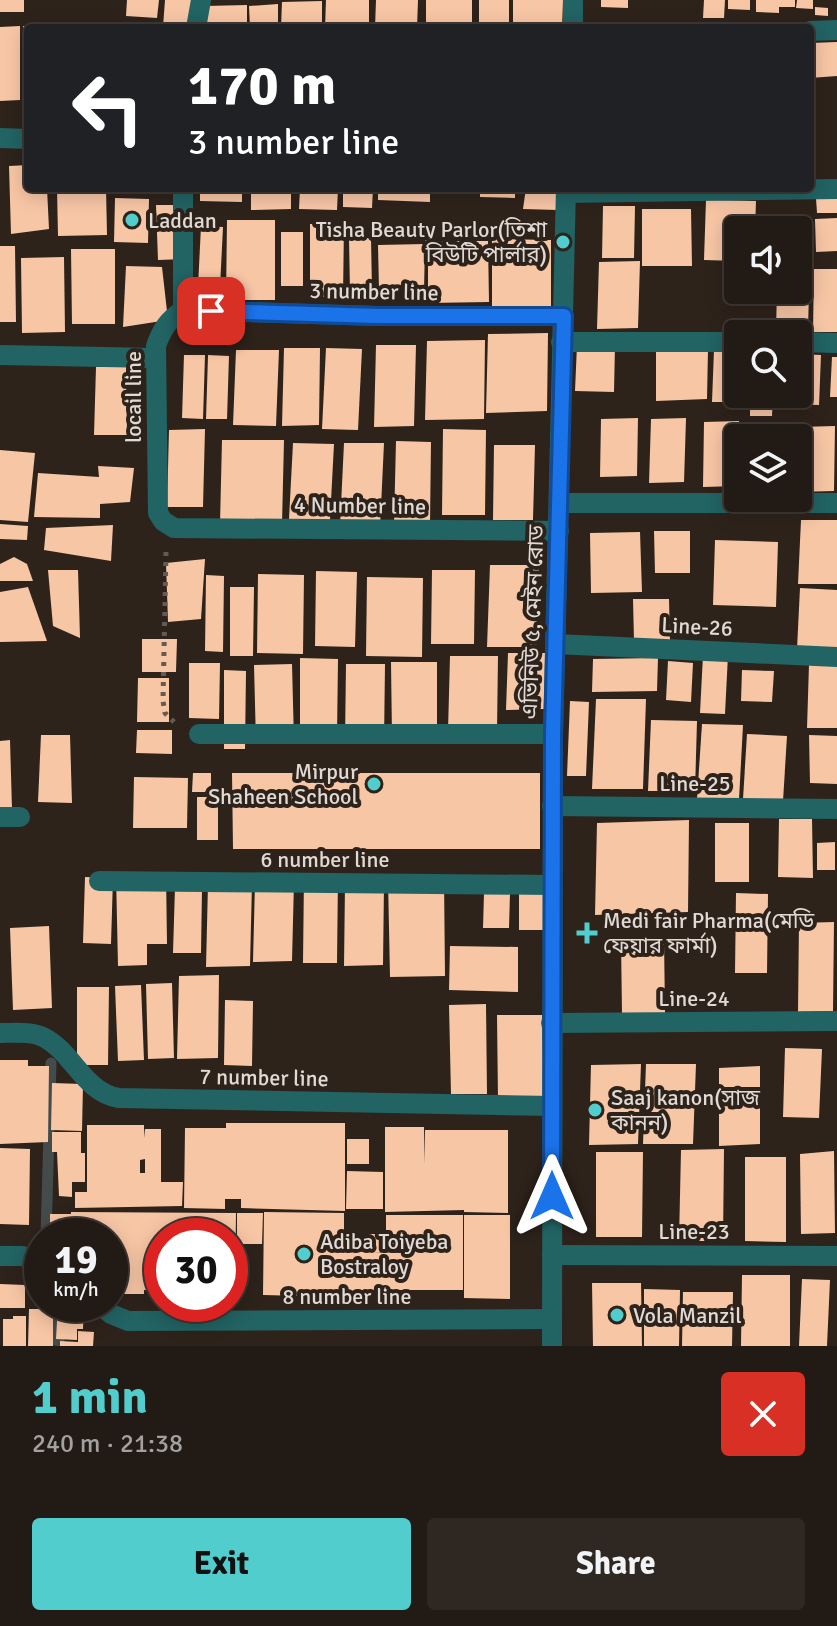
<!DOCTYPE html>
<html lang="en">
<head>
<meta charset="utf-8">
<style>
	body { margin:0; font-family:Signika,"Noto Sans Bengali",sans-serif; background:#2e2722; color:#f1f3f6; height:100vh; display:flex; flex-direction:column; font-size:30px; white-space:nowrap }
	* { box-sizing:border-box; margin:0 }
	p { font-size:26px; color:#a2a1a0 }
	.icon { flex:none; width:44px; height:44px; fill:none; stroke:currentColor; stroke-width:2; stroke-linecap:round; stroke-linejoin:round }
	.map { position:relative; height:1346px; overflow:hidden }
	.sheet { display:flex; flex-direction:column; background:#221a14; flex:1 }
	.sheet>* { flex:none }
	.hud { position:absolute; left:24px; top:24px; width:790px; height:168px; border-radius:8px; box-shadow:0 4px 20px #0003,0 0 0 2px #3f3834; background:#202124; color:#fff; overflow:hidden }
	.buttons { position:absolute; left:724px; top:216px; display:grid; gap:16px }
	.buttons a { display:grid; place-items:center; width:88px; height:88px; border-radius:8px; background:#221a14; box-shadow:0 4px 20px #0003,0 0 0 2px #3f3834; font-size:40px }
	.speed { position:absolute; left:24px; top:1218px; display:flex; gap:16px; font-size:40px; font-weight:700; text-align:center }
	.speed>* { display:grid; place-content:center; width:104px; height:104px; border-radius:50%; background:#221a14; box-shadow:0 4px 20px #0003,0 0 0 2px #3f3834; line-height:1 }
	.speed small { font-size:20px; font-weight:400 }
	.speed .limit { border:12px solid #d22; background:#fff; color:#111 }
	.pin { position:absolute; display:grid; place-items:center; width:68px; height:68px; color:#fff; margin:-34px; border-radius:16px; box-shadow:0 4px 12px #0006 }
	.me { position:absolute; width:88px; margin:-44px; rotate:0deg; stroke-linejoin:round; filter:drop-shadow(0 0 6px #0008) }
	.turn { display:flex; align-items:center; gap:28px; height:168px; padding:0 32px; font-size:36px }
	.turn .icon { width:104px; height:104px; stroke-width:2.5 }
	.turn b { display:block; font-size:56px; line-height:68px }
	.round { display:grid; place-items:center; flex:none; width:84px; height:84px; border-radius:8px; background:#2e2722 }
	.summary { display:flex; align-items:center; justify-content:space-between; height:136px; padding:0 32px }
	h1 { font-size:48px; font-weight:700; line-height:60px; color:#52cdcd }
	.primary-button { display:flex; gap:16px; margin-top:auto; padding:16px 32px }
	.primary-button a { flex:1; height:92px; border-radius:8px; background:#52cdcd; color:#111; font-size:32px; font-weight:700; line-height:92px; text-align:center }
	.primary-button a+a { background:#2e2722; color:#f1f3f6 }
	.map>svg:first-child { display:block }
</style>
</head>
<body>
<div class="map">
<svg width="837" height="1346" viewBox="0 0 837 1346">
	<rect width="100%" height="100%" fill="#2e231b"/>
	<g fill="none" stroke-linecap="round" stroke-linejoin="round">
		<g stroke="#444c4b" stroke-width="11">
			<path d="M46 1236 51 1063"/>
			<path d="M56 1304 55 1340 59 1341"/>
		</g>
	</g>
	<g fill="#f7c6a5" fill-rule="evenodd">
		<rect x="0" y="0" width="24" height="12"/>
		<path d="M127 0H159L157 18 126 16Z"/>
		<path d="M165 0H197L195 28 163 27Z"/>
		<path d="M326 0H369V28H325Z"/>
		<path d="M376 0H418L417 28H375Z"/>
		<rect x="426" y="0" width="46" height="28"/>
		<rect x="479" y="0" width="30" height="28"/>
		<path d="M513 0H563L562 28H513Z"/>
		<path d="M601 0H628V8L601 7Z"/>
		<path d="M704 0H725L724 18H703Z"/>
		<path d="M728 0H750V10L728 9Z"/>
		<path d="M756 0H795V7H779V13L756 12Z"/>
		<path d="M797 0H813V9L796 8Z"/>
		<path d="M322 1V28H281L282 2Z"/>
		<path d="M278 4V28H250L249 6Z"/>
		<path d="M247 5V28H204L205 6Z"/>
		<path d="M815 7 828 8V16L815 15Z"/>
		<path d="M58 24V28H31V25Z"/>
		<path d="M20 26V100L0 101V27Z"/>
		<rect x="23" y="26" width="5" height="74"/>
		<path d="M837 42V76L810 78V43Z"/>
		<path d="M28 165V188H47L49 229 11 234 9 166Z"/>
		<path d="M57 188H106L107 235 58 236Z"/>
		<path d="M200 188H242V202L200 201Z"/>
		<path d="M251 188H291V209L251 210Z"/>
		<path d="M300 188H338L337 210 299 209Z"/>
		<path d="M343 188H373L372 208 343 207Z"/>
		<path d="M378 188H430V202L378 200Z"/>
		<path d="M480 188H515V198L480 197Z"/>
		<path d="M526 188H560L558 210 523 209Z"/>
		<path d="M115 198 149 199 148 243 114 242Z"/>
		<path d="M816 198H837V213H817Z"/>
		<path d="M706 200 756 201 755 230H738V261L704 260Z"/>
		<path d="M156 205H183L185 259 158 260Z"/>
		<path d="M603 206H635L634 258H602Z"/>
		<path d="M642 209H691L692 266H642Z"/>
		<path d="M837 218V251L816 252 815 219Z"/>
		<path d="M227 220H275V300H226Z"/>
		<path d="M310 224H344L343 297H310Z"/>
		<path d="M201 226 223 227 220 287H198Z"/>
		<rect x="281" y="232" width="22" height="54"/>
		<path d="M349 238H371L372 291H350Z"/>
		<path d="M492 239 551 240V309L492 308Z"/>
		<path d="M428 241H488L489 302 428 303Z"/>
		<path d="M425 244 424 291 379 289 378 245Z"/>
		<path d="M0 246H15L16 322H0Z"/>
		<path d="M71 249H115V324H72Z"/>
		<path d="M64 257 65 332 22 333 21 258Z"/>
		<path d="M640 261 638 328 597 329 599 262Z"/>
		<path d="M126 266 162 267 168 320 123 327Z"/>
		<path d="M814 269H837V332H813Z"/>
		<path d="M777 290H809L808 331H776Z"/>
		<path d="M548 333 547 411 486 413 488 334Z"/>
		<path d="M485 340 484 419 425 420 427 341Z"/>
		<path d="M376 345H416L414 426 374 427Z"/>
		<path d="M577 345H615L614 392 575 391Z"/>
		<path d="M284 348H320L319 425 282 426Z"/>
		<path d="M326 348 362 349 358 430 322 429Z"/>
		<path d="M738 349V394H743L742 402H712L714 350Z"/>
		<path d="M236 350H279L276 426 233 425Z"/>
		<path d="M708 350 707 399 656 401V351Z"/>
		<path d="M798 354 821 355 819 405 787 404V394H798Z"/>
		<path d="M184 355H205L203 419 182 418Z"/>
		<path d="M208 355 229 356 227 419H206Z"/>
		<path d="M832 357H837V397H830Z"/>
		<path d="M96 367H126L127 435H94Z"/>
		<path d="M750 394H773L772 416H750Z"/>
		<path d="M638 418 637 476 600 477 601 419Z"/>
		<path d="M686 418 684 482 649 483 651 419Z"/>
		<path d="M739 421 738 486 703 487 704 422Z"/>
		<rect x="756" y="426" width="35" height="12"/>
		<path d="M835 426 834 491 798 492 800 427Z"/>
		<path d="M205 429 203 507H167L169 430Z"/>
		<path d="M443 429 486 430 485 515H442Z"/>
		<path d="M222 440H284L282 524H220Z"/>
		<path d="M396 441 431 442 430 524H394Z"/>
		<path d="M293 443 334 444 330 520 289 519Z"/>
		<path d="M344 443H384L380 528 340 526Z"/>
		<path d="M494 445H535L533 520H493Z"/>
		<path d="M0 450 35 453 28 522 0 520Z"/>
		<path d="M98 466 134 468 130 502 100 504V518L34 517 38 473 99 477Z"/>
		<path d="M801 520H837V584H798Z"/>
		<path d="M0 524 28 526 27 540 0 539Z"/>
		<path d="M113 525 111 561 44 550 46 528Z"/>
		<path d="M654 531H690V573H655Z"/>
		<path d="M640 532 642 592 591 593 590 533Z"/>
		<path d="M715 540 778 542 776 607 713 605Z"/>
		<path d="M14 557 27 564 33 581H0V564Z"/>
		<path d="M205 559 201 619 168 622 166 563Z"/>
		<path d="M490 565H539L536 647H487Z"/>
		<path d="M48 570H78L80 638 53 626Z"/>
		<path d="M432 570H475L474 644H431Z"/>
		<path d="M316 571 357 572 355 647 315 646Z"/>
		<path d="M258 574 304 575 303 654 257 653Z"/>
		<path d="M206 575 224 576 223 652 205 651Z"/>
		<path d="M367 577 423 578 422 657 366 656Z"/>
		<path d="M28 587 47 641 0 642V592Z"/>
		<path d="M230 587H254L253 656H230Z"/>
		<path d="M800 588 837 590V651L797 649Z"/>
		<path d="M633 599H669L670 641H634Z"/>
		<path d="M142 639H177L176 672H142Z"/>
		<path d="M508 653H546L544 709 506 710Z"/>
		<path d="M703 655H728L725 714 700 713Z"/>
		<path d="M450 656H498L497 730 448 731Z"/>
		<path d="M300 658 338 659 337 736H300Z"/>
		<path d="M658 658 657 691 592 692 593 659Z"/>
		<path d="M668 661 693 663 691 702 666 700Z"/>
		<path d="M391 662H437V738H392Z"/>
		<path d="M189 663H220L219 719 189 718Z"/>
		<path d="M292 664 294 742 256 743 254 665Z"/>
		<path d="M346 664H385L384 742 345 741Z"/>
		<path d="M809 664H837V728H807Z"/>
		<path d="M224 670 246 671 245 749H224Z"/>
		<path d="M742 670 774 671 772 702 741 701Z"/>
		<path d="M138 678H169V722H137Z"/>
		<path d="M596 699H646L643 789H592Z"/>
		<path d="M570 701 589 702 586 776H567Z"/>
		<path d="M651 720 697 721 695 791H648Z"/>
		<path d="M702 724 743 725 739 800 697 799Z"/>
		<path d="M137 730H172V754L136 753Z"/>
		<path d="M747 734 787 736 783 801 743 799Z"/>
		<path d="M41 735H70L72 803 38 802Z"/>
		<path d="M809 735 837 736V784L810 783Z"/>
		<path d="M10 740 12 809 0 808V741Z"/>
		<path d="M193 773H211V792H192Z"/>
		<path d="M232 773H540V849H233Z"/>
		<path d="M134 777 188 778 187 828H133Z"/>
		<rect x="197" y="797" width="21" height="43"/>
		<path d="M779 819H812L813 878 778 877Z"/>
		<path d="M689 820 688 912 595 915 597 823Z"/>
		<rect x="715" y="823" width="34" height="59"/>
		<path d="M835 842V870H817V843Z"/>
		<path d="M166 873 167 944H147V965L118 966 116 874Z"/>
		<path d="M304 875 338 876 337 963H303Z"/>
		<path d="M85 877 113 878 111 944 83 943Z"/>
		<path d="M444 878 445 976 390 977 388 879Z"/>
		<path d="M294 881 292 961 253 962 255 882Z"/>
		<path d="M252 883 250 966 206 967 208 884Z"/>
		<path d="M384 884 383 965 344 966 345 885Z"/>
		<path d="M175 887 202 888 201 953H173Z"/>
		<path d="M484 893H510L509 928H483Z"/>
		<path d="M519 893 543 894V930H519Z"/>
		<path d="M736 893 768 894 767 973H735Z"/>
		<path d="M834 922 833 1011 798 1012 799 923Z"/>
		<path d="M49 926 52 1008 13 1010 10 928Z"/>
		<path d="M664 939 665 1013 622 1014 621 940Z"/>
		<path d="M450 946 518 947V992L449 990Z"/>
		<path d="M219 975 218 1058 177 1059 179 976Z"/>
		<path d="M172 983 174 1058 148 1059 146 984Z"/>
		<path d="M141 985 144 1060 118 1061 115 986Z"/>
		<path d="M77 987H109L108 1065H77Z"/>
		<path d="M225 1000 253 1001 252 1066 224 1065Z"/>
		<path d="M486 1004 487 1094H451L449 1005Z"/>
		<path d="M497 1015H542L544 1099 498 1100Z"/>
		<path d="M785 1048 822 1049 819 1118 783 1117Z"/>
		<path d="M0 1060H28V1066H49L48 1142 0 1144Z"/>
		<path d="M641 1064 638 1144 589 1145 591 1065Z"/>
		<path d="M646 1064H696L693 1144H643Z"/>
		<path d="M760 1066V1144L719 1146V1068Z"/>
		<path d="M52 1083 83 1084 82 1131 51 1130Z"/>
		<path d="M226 1123H345V1211L241 1208V1199H225V1209L184 1208 185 1128H226Z"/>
		<path d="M87 1125H144V1138L145 1129H161V1182H183L182 1206 75 1208V1192H87ZM145 1159V1173H140V1160Z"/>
		<path d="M385 1127H424V1164L425 1130H508V1213L464 1212V1210L385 1212Z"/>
		<path d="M52 1132H81V1153H85V1182H72V1197L59 1196 57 1152H52Z"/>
		<rect x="347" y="1139" width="22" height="25"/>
		<path d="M0 1148 30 1149 29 1225 0 1224Z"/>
		<path d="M724 1149 723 1241H679L681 1150Z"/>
		<path d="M834 1151 835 1233 801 1234 800 1154Z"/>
		<path d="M596 1152H643L642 1237H596Z"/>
		<path d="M745 1157H786V1242L745 1241Z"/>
		<path d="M347 1171 383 1172V1209H346Z"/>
		<path d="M71 1212 236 1213 235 1292H230V1236H162V1291L144 1290V1294H110V1236H50V1214H71Z"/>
		<path d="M264 1212 344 1213V1251L401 1253V1234H396L397 1252H370L369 1234H386V1215H463V1290H368L343 1292V1297L263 1295Z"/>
		<path d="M237 1213H263L262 1244H237Z"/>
		<path d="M464 1215H510V1299L464 1298Z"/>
		<path d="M742 1275H790V1346H741Z"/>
		<path d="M802 1279 830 1280 827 1346H799Z"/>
		<path d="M592 1283H641L642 1346H593Z"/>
		<path d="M0 1284 25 1285V1308H0Z"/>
		<path d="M644 1289 680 1290 679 1346H644Z"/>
		<path d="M683 1292H733L732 1346H682Z"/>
		<path d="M58 1304 84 1305 83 1329H77V1340L56 1339Z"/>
		<path d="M29 1309H53V1346H28Z"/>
		<path d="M13 1316H26V1346H3V1319H13Z"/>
		<path d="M78 1331 94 1332 93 1346H60V1341L78 1342Z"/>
	</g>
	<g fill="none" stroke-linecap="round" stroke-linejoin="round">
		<path stroke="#645a53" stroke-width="5" stroke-dasharray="4 6" stroke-linecap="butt" d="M166 552 163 701 165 713 174 722"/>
		<g stroke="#226363" stroke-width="20">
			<path d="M196 28 201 0"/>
			<path d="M573 28V0"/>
			<path d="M810 31 837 30"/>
			<path d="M0 138 28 139"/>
			<path d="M183 188V310C168 320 162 329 156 346L158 513 163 521 174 528 559 531"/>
			<path d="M566 193 837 189"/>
			<path d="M183 310 378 316H564"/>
			<path d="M561 342H738"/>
			<path d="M798 342 837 343"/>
			<path d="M0 355 155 358"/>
			<path d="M559 503H837"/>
			<path d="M555 644 837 657"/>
			<path d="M199 734H553"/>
			<path d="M552 806 837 809"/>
			<path d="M0 817H20"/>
			<path d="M99 881 551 885"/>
			<path d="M551 1023 837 1021"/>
			<path d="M0 1033C14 1033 32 1031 45 1038 73 1053 85 1093 119 1098L551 1106"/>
			<path d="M552 1255 837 1256"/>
			<path d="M0 1256H22L42 1261"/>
			<path d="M99 1304 111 1314 128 1321 552 1319"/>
			<path d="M552 1346 553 734 566 188"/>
		</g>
	</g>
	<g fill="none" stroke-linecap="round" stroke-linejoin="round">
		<defs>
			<path id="route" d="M211 311 378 316H564L553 734 552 1196"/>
		</defs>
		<use href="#route" stroke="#114b97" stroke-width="20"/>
		<use href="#route" stroke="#1a73e8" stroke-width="14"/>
	</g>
	<g fill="#52cdcd" stroke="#2e231b" stroke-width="3">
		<circle cx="132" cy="220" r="8"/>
		<circle cx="563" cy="242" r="8"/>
		<circle cx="374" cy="784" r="8"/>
		<path d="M583 921h8v8h8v8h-8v8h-8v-8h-8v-8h8z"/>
		<circle cx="595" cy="1110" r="8"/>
		<circle cx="304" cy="1254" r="8"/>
		<circle cx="617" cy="1315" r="8"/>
	</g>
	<g text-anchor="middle" stroke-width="8" stroke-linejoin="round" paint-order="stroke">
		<g font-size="22" fill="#e1d9d4" stroke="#2e231b" text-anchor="start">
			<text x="148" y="228">Laddan</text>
			<text x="547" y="237" text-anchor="end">Tisha Beauty Parlor(তিশা<tspan x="547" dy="25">বিউটি পার্লার)</tspan></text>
			<text x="358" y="779" text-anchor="end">Mirpur<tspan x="358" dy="25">Shaheen School</tspan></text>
			<text x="603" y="928">Medi fair Pharma(মেডি<tspan x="603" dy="25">ফেয়ার ফার্মা)</tspan></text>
			<text x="611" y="1105">Saaj kanon(সাজ<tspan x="611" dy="25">কানন)</tspan></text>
			<text x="320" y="1249">Adiba Toiyeba<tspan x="320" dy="25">Bostraloy</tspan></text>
			<text x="633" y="1323">Vola Manzil</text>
		</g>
		<g font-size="22" fill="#e1d9d4" stroke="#2e231b">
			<text transform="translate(374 291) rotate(1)" y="8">3 number line</text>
			<text transform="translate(133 397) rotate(-90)" y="8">locail line</text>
			<text transform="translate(360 505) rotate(1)" y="8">4 Number line</text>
			<text transform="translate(532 622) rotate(-88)" y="8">এভিনিউ ৫, মেইন রোড</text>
			<text transform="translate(697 626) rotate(3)" y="8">Line-26</text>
			<text x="695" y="791">Line-25</text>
			<text x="325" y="867">6 number line</text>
			<text x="694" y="1006">Line-24</text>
			<text transform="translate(264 1077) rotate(1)" y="8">7 number line</text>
			<text x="694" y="1239">Line-23</text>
			<text x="347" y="1304">8 number line</text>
		</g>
	</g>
</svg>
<div class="buttons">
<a><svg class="icon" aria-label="sound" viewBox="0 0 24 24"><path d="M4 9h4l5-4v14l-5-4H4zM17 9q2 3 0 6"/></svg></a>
<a><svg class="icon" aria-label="search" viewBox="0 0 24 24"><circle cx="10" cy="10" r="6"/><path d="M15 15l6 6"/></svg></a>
<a><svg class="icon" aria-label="layers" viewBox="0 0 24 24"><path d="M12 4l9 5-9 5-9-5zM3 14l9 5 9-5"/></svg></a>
</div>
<div class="speed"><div>19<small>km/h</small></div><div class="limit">30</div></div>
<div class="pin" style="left:211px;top:311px;background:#d93025"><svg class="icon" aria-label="arrive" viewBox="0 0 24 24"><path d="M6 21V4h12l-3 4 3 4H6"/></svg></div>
<svg class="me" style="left:552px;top:1196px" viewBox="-20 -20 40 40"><path d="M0-17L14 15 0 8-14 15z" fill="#1a73e8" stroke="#fff" stroke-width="4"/></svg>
<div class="hud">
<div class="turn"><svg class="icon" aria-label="left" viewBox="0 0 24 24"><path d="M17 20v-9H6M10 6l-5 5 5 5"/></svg><div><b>170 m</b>3 number line</div></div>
</div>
</div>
<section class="sheet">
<div class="summary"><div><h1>1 min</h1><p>240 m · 21:38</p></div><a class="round" style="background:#d93025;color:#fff"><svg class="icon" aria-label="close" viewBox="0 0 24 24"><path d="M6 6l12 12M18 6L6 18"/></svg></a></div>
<div class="primary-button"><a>Exit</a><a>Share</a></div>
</section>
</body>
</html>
